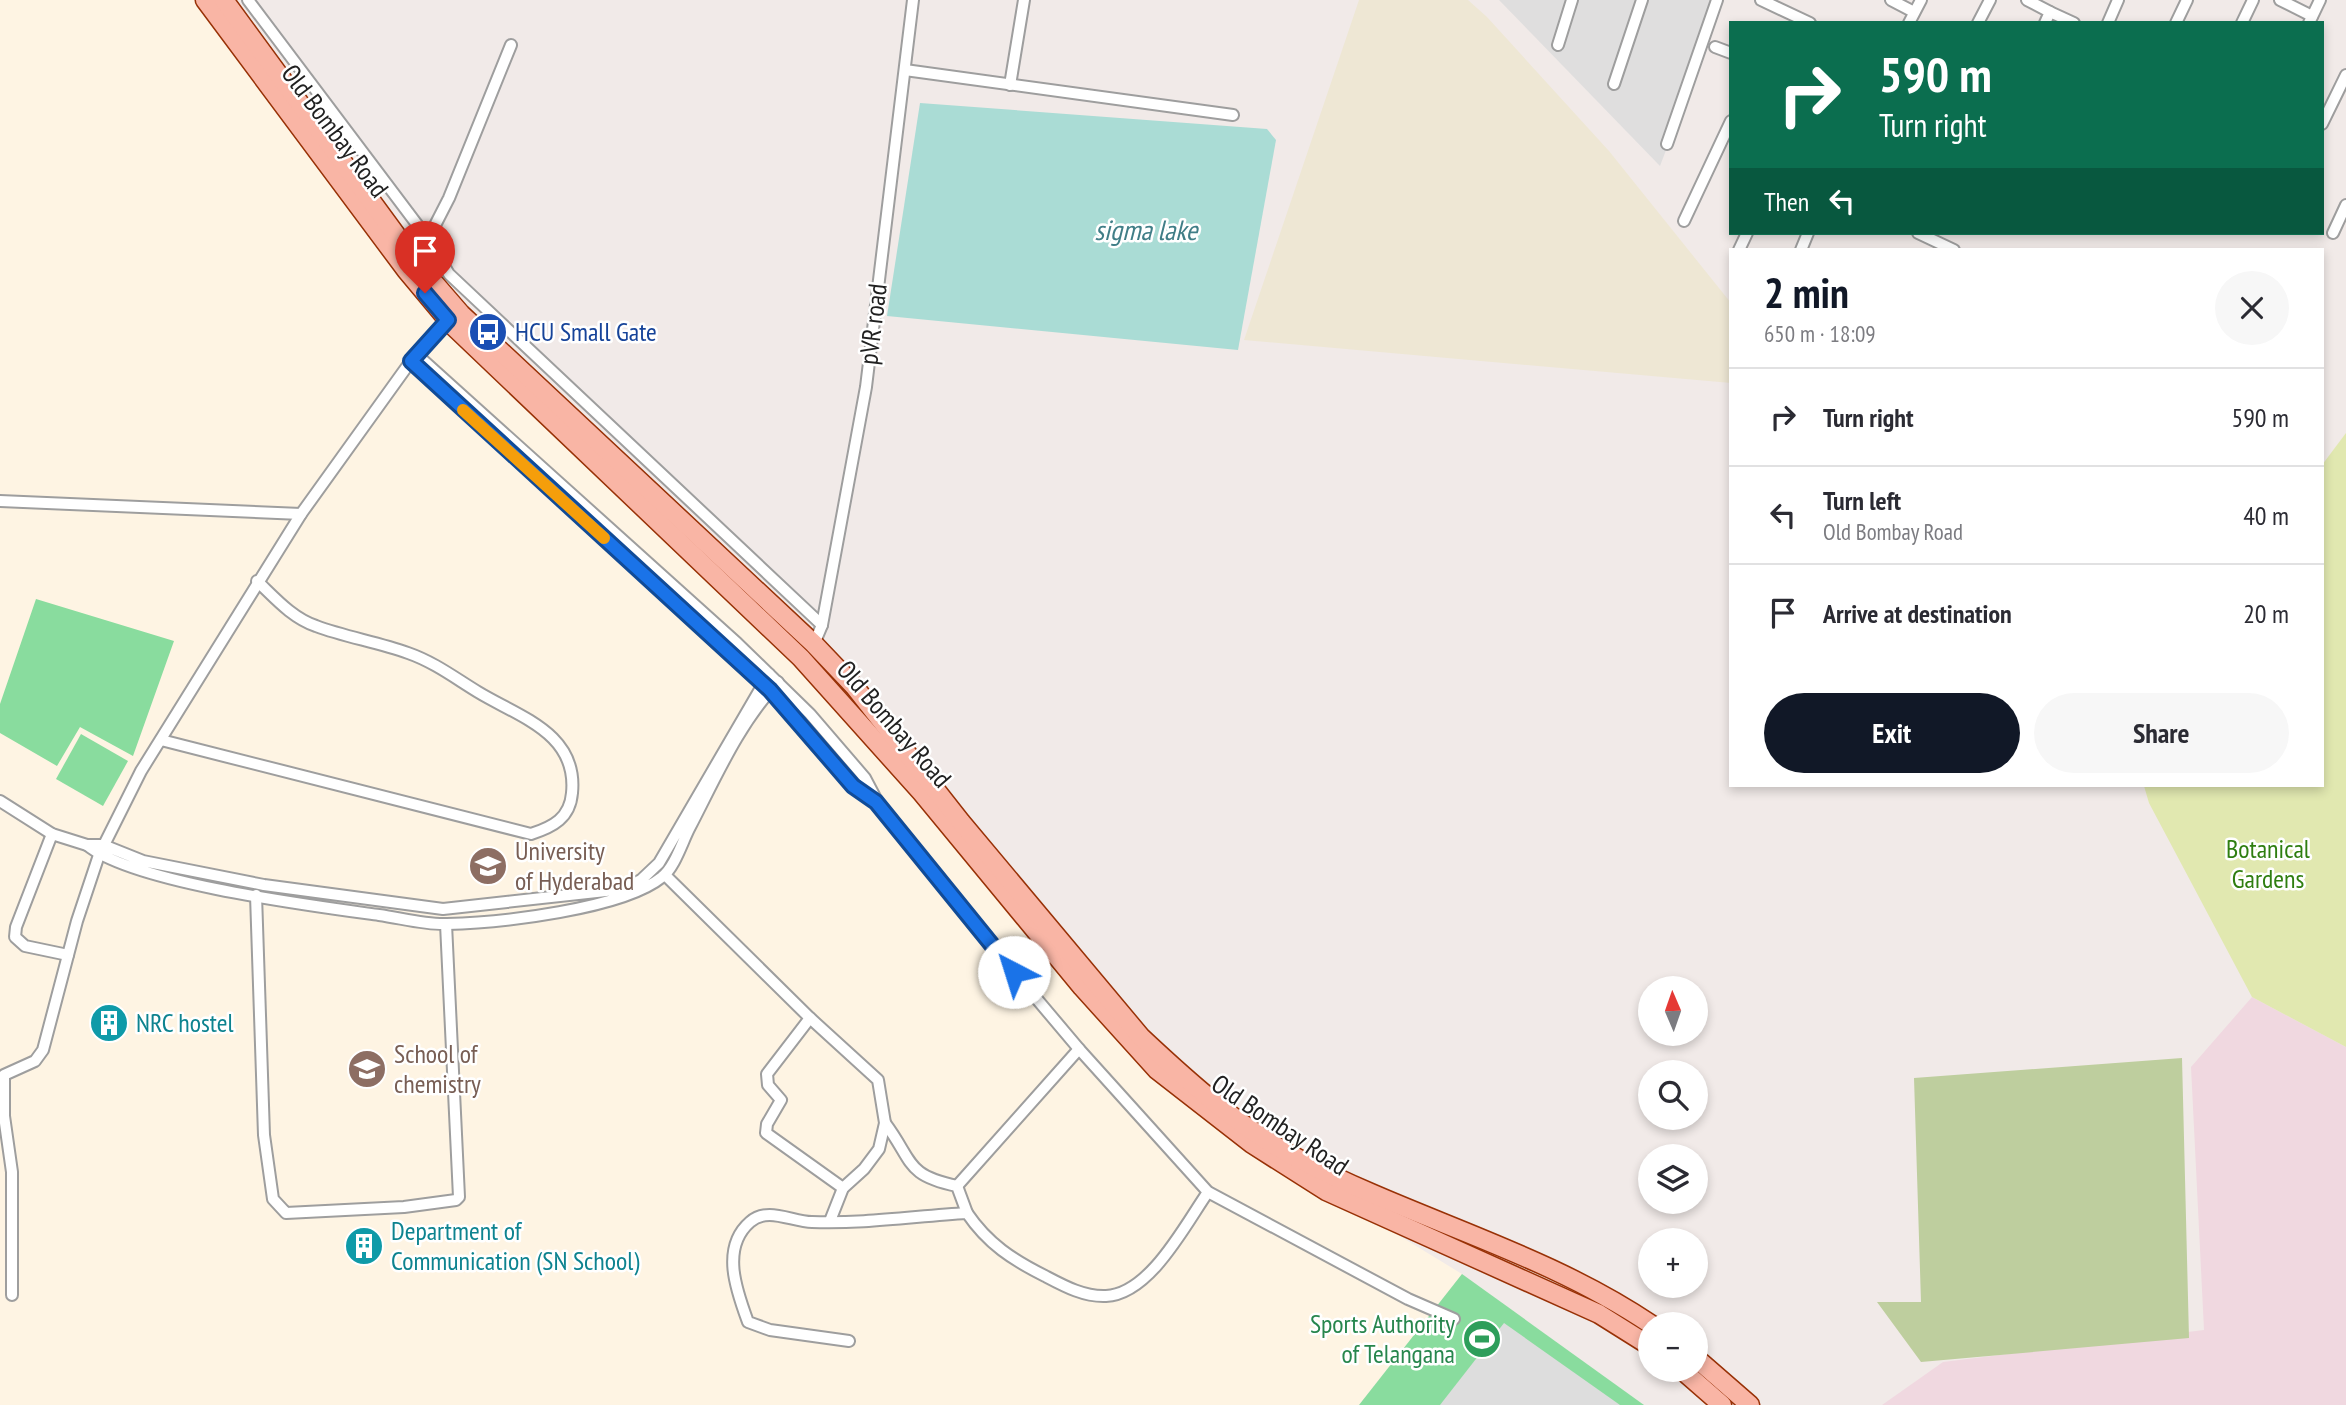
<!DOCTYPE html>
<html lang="en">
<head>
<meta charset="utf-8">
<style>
	body { margin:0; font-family:"PT Sans Narrow",sans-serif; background:#f7f7f7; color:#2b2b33; height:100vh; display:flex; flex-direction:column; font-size:26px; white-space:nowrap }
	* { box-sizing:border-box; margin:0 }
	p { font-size:23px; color:#7c7c81 }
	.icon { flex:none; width:38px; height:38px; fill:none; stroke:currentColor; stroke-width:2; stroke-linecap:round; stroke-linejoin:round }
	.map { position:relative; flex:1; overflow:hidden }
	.sheet { position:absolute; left:1729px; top:248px; width:595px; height:539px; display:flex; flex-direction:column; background:#fff; border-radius:0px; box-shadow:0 4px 10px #0003 }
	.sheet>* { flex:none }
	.banner { position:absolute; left:1729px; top:21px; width:595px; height:214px; border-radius:0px; box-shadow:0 4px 10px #0003; background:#0b6e4f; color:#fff; overflow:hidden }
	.needle { width:46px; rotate:358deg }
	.tools { position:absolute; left:1638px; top:976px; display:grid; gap:14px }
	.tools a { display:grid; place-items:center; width:70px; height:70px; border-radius:50%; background:#fff; box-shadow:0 4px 10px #0003; font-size:35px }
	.pin { position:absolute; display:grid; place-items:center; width:60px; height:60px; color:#fff; margin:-72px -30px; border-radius:50% 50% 50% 0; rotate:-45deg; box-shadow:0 0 7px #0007 }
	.pin .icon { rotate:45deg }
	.me { position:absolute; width:77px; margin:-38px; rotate:320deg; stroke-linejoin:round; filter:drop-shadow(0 0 5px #0008) }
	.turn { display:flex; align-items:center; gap:24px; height:147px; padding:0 35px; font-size:32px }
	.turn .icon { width:91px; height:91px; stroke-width:2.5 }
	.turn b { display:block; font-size:49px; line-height:60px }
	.then { display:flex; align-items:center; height:66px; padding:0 35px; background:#0003; gap:14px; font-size:26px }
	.round { display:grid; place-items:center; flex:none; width:74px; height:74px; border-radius:37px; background:#f7f7f7 }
	.headline { display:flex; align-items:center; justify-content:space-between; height:119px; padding:0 35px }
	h1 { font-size:42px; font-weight:800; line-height:52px; color:#111827 }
	.button { display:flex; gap:14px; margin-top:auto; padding:14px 35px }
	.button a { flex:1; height:80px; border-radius:42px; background:#111827; color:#fff; font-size:28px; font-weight:800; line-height:80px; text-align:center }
	.button a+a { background:#f7f7f7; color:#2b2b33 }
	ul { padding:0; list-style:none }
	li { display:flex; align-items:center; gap:21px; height:98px; padding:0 35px; border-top:2px solid #e1e1e2 }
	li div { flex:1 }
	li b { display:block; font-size:26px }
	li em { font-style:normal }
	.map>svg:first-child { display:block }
</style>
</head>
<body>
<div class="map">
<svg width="2346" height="1405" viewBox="0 0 2346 1405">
	<rect width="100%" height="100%" fill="#f1eae8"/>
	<path fill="#dfdede" d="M1499 0H1723L1660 166Z"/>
	<path fill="#f0d8e0" d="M2252 997 2346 1047V1405H1882L1943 1362 2204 1330 2191 1067Z"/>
	<path fill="#fef4e3" d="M0 0H194L459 344 820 688 1132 1045 1326 1191 1462 1274 1359 1405H0Z"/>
	<path fill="#eee7d4" d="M1359 0H1468L1487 17 1609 151 1731 303V383L1244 340Z"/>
	<path fill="#e1e8b0" d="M2346 433V1047L2252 997 2149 803 2144 786H2322V465Z"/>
	<path fill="#bece9e" d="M2182 1058 2189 1338 1921 1362 1877 1302H1921L1914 1078Z"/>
	<g fill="#89dc9e">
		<path d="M36 599 174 641 133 756 80 727 57 766 0 733V704Z"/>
		<path d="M81 734 128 761 103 806 56 779Z"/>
		<path d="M1462 1274 1644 1405H1359Z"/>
	</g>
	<path fill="#ddd" d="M1504 1323 1620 1405H1440Z"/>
	<path fill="#aadcd5" d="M920 103 1267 129 1276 140 1238 350 887 316Z"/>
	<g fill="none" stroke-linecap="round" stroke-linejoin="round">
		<defs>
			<g id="minor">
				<path d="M248 0 428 239 449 274 822 625"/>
				<path d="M1761 0 1810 23"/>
				<path d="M1891 0 1914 12"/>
				<path d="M2027 0 2050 12 2045 23"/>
				<path d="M2280 0 2312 16"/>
				<path d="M2050 12 2074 23"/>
				<path d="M1909 23 1921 0"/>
				<path d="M1978 23 1990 0"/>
				<path d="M2108 23 2118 0"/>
				<path d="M2176 23 2187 0"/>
				<path d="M2242 23 2253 0"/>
				<path d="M2309 23 2320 0"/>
				<path d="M1558 45 1572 0"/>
				<path d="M1715 47 1731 53"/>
				<path d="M905 70 1233 115"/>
				<path d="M1614 84 1642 0"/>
				<path d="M1010 85 1024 0"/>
				<path d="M2322 124 2346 75"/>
				<path d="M1667 144 1717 0"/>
				<path d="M1684 221 1731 121"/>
				<path d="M1918 233 1954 250"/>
				<path d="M2333 233 2346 205"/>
				<path d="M428 239 449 198 511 45"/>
				<path d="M1739 250 1747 233"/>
				<path d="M1801 250 1808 233"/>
				<path d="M416 354 737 643 810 714 865 778 884 814 982 934 1079 1049 1208 1192 1408 1299 1454 1319"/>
				<path d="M411 361 770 690 853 786 873 800"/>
				<path d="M0 501 301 514"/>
				<path d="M814 644 822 625 866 387 913 0"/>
				<path d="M769 674 659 863 641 880 624 889 443 909 264 885 143 861 103 845H87C132 883 314 906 379 915 401 918 425 925 447 924 499 923 623 909 662 877 675 867 682 842 690 827 716 777 739 723 778 682"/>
				<path d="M161 740 531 834C553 827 570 818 572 793 578 733 519 717 478 692 455 678 434 662 408 653 378 642 345 637 316 626 292 618 274 597 257 581"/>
				<path d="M0 801 52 834 87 845"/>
				<path d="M52 834 16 927 15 937 25 946 68 955"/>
				<path d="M665 875 810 1018 878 1080 885 1123 879 1149 864 1169 843 1188 830 1221"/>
				<path d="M256 895 264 1135 273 1199 286 1213 404 1207 456 1200 459 1197 446 924"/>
				<path d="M810 1018 767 1074 768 1085 781 1100 767 1124 766 1133 843 1188"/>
				<path d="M885 1123C914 1162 905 1175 957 1186L967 1213"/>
				<path d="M957 1186 1079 1049"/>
				<path d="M12 1295V1172L4 1116V1075L35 1061 43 1050 77 921 99 855 141 771 301 514 416 354 448 320"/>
				<path d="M849 1341 770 1330 748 1322C737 1292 720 1248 750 1222 768 1206 792 1222 812 1222 863 1224 916 1216 967 1213 988 1244 1013 1260 1045 1276 1064 1286 1084 1297 1106 1296 1150 1294 1185 1225 1208 1192"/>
			</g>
			<g id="primary">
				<path d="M205 0 406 270 452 325 801 658 922 793 1082 987 1157 1070 1252 1144 1326 1191 1599 1314 1650 1346"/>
				<path d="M224 0 416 262 461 314 814 644 854 686 961 822 1141 1037C1189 1082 1242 1130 1301 1160 1416 1220 1544 1252 1652 1325"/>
				<path d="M1696 1358 1750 1405"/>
				<path d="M1682 1370 1722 1405"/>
			</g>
		</defs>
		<use href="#minor" stroke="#9e9e9e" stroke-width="14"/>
		<use href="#primary" stroke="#983106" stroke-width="21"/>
		<use href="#minor" stroke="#fff" stroke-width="10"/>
		<use href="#primary" stroke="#f9b5a5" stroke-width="18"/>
	</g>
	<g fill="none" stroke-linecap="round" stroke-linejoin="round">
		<defs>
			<path id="route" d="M425 293 448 320 411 361 770 690 853 786 876 802 1014 972"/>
		</defs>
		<use href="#route" stroke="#114b97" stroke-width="18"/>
		<use href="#route" stroke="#1a73e8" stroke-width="12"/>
		<path stroke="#f59e0b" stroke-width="12" d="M463 410 604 538"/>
	</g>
	<defs>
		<symbol id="bus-disc" viewBox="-11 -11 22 22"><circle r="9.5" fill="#1a4fb4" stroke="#fff"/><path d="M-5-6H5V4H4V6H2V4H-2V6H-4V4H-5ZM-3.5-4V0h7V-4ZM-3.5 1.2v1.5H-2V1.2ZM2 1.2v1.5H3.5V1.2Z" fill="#fff"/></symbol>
		<symbol id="university-disc" viewBox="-11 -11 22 22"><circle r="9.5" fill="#8d6e63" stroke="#fff"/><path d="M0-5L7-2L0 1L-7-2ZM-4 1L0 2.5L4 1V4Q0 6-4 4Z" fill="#fff"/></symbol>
		<symbol id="building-disc" viewBox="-11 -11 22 22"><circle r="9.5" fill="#0f9aa8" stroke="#fff"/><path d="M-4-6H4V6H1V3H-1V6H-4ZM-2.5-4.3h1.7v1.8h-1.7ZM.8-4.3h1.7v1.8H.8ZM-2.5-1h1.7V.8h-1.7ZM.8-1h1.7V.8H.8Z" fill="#fff"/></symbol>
		<symbol id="stadium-disc" viewBox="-11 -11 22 22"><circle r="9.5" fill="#2e9e5b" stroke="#fff"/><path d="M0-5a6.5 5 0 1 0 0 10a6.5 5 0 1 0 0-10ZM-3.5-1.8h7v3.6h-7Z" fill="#fff"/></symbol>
	</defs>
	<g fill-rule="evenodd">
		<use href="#bus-disc" x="466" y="310" width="44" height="44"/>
		<use href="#university-disc" x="466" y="844" width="44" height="44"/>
		<use href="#building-disc" x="87" y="1001" width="44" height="44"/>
		<use href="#university-disc" x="345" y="1047" width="44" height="44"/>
		<use href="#building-disc" x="342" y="1224" width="44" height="44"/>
		<use href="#stadium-disc" x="1460" y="1317" width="44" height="44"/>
	</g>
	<g text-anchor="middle" stroke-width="5" stroke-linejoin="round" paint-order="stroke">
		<g font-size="26" fill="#212121" stroke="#fff">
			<text transform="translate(335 131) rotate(53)" y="9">Old Bombay Road</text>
			<text transform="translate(873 324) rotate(-83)" y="9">pVR road</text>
			<text transform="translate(894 724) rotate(49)" y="9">Old Bombay Road</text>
			<text transform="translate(1280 1125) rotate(34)" y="9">Old Bombay Road</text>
		</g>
		<g font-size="26" fill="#164399" stroke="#fff" text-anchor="start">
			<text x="515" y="341">HCU Small Gate</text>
		</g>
		<g font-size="26" fill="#2f7e10" stroke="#fff">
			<text x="2268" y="858">Botanical<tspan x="2268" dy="30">Gardens</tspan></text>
		</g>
		<g font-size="26" fill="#785e54" stroke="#fff" text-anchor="start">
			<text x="515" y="860">University<tspan x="515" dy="30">of Hyderabad</tspan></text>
			<text x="394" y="1063">School of<tspan x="394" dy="30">chemistry</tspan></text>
		</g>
		<g font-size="26" fill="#0d838f" stroke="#fff" text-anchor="start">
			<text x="136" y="1032">NRC hostel</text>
			<text x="391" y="1240">Department of<tspan x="391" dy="30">Communication (SN School)</tspan></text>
		</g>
		<g font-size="26" fill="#27864d" stroke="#fff" text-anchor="end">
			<text x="1455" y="1333">Sports Authority<tspan x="1455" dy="30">of Telangana</tspan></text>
		</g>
		<g font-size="28" font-style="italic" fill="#407e87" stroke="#fff">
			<text x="1146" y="240">sigma lake</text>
		</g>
	</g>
</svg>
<div class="tools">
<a><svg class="needle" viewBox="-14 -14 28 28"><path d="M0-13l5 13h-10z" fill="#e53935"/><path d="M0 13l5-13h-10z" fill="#7c7c81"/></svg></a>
<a><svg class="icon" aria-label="search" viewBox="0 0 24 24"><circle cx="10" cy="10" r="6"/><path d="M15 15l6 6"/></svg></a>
<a><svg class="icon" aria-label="layers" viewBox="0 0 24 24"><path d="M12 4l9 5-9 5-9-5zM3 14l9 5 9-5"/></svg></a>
<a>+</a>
<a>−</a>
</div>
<div class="pin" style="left:425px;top:293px;background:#d93025"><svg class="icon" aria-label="arrive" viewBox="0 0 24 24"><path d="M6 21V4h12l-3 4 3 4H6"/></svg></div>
<svg class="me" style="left:1014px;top:972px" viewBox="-20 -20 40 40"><circle r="19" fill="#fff"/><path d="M0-13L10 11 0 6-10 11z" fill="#1a73e8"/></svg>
<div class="banner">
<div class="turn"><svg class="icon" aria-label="right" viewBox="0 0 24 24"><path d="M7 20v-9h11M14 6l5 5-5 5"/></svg><div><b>590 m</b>Turn right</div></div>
<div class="then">Then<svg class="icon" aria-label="left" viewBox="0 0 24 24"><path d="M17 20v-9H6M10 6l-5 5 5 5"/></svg></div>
</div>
<section class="sheet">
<div class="headline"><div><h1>2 min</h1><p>650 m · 18:09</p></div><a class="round"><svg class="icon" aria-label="close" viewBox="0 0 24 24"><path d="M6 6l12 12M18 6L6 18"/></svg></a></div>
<ul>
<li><svg class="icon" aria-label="right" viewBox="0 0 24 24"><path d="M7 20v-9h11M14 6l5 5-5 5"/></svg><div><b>Turn right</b></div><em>590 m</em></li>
<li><svg class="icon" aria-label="left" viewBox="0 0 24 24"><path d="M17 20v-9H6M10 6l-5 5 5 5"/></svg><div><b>Turn left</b><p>Old Bombay Road</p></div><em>40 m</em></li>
<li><svg class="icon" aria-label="arrive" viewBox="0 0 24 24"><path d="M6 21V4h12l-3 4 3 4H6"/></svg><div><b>Arrive at destination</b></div><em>20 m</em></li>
</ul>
<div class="button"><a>Exit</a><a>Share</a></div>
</section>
</div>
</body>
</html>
